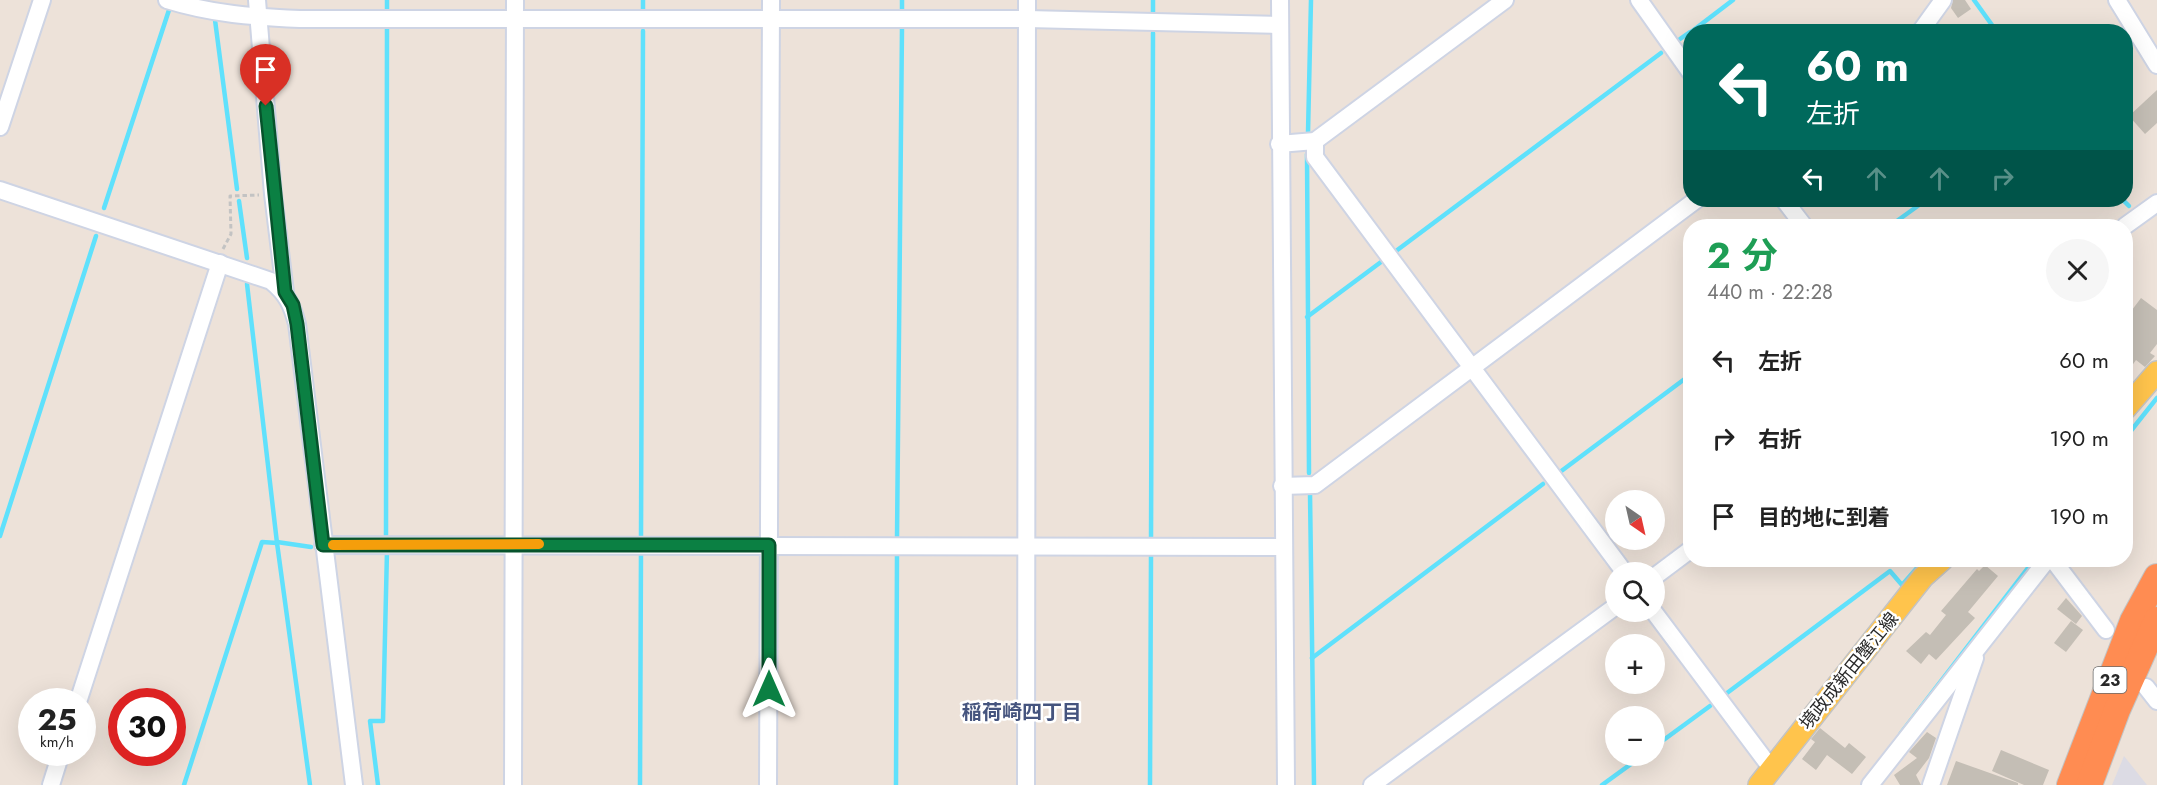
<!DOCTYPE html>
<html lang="ja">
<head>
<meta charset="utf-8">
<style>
	body { margin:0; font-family:Jost,"Noto Sans JP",sans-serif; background:#f6f6f6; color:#222; height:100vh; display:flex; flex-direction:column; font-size:22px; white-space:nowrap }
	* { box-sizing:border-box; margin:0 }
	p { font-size:20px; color:#767676 }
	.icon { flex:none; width:33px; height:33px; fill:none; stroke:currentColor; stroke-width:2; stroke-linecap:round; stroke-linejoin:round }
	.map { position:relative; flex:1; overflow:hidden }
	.sheet { position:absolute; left:1683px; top:219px; width:450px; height:348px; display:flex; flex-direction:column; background:#fff; border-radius:24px; box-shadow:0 6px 24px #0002 }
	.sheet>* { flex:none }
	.guide { position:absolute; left:1683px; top:24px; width:450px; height:183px; border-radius:24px; box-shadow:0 6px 24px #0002; background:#00695c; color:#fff; overflow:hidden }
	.needle { width:39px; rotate:146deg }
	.fabs { position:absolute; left:1605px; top:490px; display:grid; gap:12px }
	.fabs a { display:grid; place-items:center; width:60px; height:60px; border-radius:50%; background:#fff; box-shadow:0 6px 24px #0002; font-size:30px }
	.speed { position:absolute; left:18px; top:688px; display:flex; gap:12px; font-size:30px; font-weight:700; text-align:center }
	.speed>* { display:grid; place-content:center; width:78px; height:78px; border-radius:50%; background:#fff; box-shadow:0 6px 24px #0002; line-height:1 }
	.speed small { font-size:15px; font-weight:400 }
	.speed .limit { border:9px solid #d22; background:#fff; color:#111 }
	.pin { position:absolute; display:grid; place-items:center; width:51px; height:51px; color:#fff; margin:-62px -26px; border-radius:50% 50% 50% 0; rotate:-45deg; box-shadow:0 0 6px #0007 }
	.pin .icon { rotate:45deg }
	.me { position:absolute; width:66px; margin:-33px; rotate:0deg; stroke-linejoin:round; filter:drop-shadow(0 0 4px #0008) }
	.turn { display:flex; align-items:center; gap:21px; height:126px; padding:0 24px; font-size:27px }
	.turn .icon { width:78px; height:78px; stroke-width:2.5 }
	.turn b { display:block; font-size:42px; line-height:51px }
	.lanes { display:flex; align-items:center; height:57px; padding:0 24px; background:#0003; justify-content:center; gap:30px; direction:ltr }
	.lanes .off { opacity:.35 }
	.round { display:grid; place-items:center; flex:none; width:63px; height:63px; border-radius:32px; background:#f6f6f6 }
	.overview { display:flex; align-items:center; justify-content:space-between; height:102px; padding:0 24px }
	h1 { font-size:36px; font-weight:700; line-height:45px; color:#1e9e55 }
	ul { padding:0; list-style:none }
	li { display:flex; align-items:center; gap:18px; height:78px; padding:0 24px }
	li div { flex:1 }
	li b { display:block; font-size:22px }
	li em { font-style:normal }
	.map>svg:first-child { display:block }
</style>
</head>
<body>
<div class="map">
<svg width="2157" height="785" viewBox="0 0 2157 785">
	<rect width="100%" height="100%" fill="#ede2d9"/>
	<path fill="#dcdbe4" d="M2124 756 2147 785H2112Z"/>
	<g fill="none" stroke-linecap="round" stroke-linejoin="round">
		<g stroke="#5fe1fc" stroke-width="4.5">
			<path d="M902 0V14"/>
			<path d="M1974 0 1997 32"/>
			<path d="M387 10V0"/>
			<path d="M643 11V0"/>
			<path d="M1153 16V0"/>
			<path d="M215 20 237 189"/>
			<path d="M1691 32 1733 0"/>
			<path d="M1680 39 1690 32"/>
			<path d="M1308 133 1311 0"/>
			<path d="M1307 154 1309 473"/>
			<path d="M2123 200 2129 206"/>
			<path d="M239 201 247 258"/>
			<path d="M104 208 169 10"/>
			<path d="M1890 226 1926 200"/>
			<path d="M1396 251 1661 53"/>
			<path d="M247 284 277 543 310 785"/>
			<path d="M1307 317 1381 262"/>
			<path d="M2126 437 2157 398"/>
			<path d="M1560 472 1690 375"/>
			<path d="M1310 493 1314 785"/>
			<path d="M386 535 387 25"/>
			<path d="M0 536 96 236"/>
			<path d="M641 537 643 31"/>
			<path d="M897 538 902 27"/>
			<path d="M1151 539 1153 33"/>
			<path d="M277 542 311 547"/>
			<path d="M1312 658 1543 484"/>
			<path d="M1727 693 1890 571 1902 585 1924 560"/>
			<path d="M1901 733 2034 560"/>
			<path d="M1654 747 1710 706"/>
			<path d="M184 785 262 542 277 543"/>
			<path d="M378 785 370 721H383L387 551"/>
			<path d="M640 785 641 550"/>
			<path d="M896 785 897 554"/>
			<path d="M1150 785 1151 556"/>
			<path d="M1602 785 1642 756"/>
		</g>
	</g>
	<g fill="#c4beb5">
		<path d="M1953 0H1965L1971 9 1958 18 1951 8Z"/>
		<path d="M2157 90V123L2145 134 2129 116Z"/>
		<path d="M2141 298 2157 310V344L2150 353 2155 356 2145 367 2136 360 2126 374V318Z"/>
		<path d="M1985 565 1998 576 1968 612 1975 618 1936 660 1929 654 1921 664 1906 651 1926 632 1930 635 1946 615 1941 611 1977 569 1979 571Z"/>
		<path d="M2066 598 2082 616 2076 624 2057 609Z"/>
		<path d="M2071 621 2083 630 2066 652 2054 643Z"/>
		<path d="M1820 728 1845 748 1849 743 1866 757 1852 774 1827 755 1816 770 1802 759 1815 742 1811 739Z"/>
		<path d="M1927 732 1936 738 1929 758 1916 775 1921 785H1900L1894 775 1917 758 1909 752Z"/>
		<path d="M2001 750 2049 770 2043 785H2024L1992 771Z"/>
		<path d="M1956 761 2018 783V785H1947Z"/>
	</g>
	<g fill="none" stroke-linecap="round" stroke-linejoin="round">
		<defs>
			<g id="minor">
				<path d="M167 0C212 14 254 17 300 19H1027L1279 25"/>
				<path d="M257 0 273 194 285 292"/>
				<path d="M1280 0 1286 785"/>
				<path d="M1639 0 1690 72"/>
				<path d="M2117 0 2157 65"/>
				<path d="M1920 32 1943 0"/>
				<path d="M0 127 42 0"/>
				<path d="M1315 141V157L1625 573"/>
				<path d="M1279 144 1315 141 1505 0"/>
				<path d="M0 190 271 281C287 294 292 305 297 324L354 785"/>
				<path d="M1784 200 1804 226"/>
				<path d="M2125 226 2157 203"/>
				<path d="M1282 486 1315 485 1696 200"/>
				<path d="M323 545 1283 547"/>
				<path d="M2053 560 2106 630"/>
				<path d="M1654 577 1690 550"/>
				<path d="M1654 612 1771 768"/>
				<path d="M2146 687 2157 701"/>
				<path d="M78 702 220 263"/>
				<path d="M51 785 61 753"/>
				<path d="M513 785 515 0"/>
				<path d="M768 785 771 0"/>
				<path d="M1026 785 1027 0"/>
				<path d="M1372 785 1616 606"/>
				<path d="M1870 785 2047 560"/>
				<path d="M1931 785 1975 658"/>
			</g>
			<g id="major">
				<path d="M2126 408 2157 372"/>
				<path d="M1759 785 1923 577 1942 560"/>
			</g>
			<g id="highway">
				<path d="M2070 785 2133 621 2157 577"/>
				<path d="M2089 785 2117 710 2157 620"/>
			</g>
		</defs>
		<use href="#minor" stroke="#ced4e4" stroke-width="20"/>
		<use href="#major" stroke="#c3c3c3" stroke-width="24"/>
		<use href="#highway" stroke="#c3c3c3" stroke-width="28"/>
		<path stroke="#c3c3c3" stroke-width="3" stroke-dasharray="4.5 3" stroke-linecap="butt" d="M223 249 231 234 230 196 259 195"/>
		<use href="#minor" stroke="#fff" stroke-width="16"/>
		<use href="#major" stroke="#ffc44c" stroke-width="21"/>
		<use href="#highway" stroke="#ff8c52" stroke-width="26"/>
	</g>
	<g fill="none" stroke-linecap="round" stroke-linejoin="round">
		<defs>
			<path id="route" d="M266 106 285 292 293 305 297 324 323 545H769V689"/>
		</defs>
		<use href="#route" stroke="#07532c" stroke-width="15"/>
		<use href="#route" stroke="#0b8043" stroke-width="10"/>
		<path stroke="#f59e0b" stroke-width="10" d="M333 545 539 544"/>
	</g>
	<g text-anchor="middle" stroke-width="5" stroke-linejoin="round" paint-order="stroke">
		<rect fill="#fff" stroke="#696969" stroke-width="1.5" x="2093.5" y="667" width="33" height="26" rx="4.5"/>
		<g font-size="16" font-weight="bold" fill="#292929">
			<text x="2110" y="686">23</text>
		</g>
		<g font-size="18" fill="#292929" stroke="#fff">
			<text transform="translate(1849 671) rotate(-51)" y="6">境政成新田蟹江線</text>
		</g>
		<g font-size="20" font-weight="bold" fill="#45547e" stroke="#fff">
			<text x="1022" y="719">稲荷崎四丁目</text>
		</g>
	</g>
</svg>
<div class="fabs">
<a><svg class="needle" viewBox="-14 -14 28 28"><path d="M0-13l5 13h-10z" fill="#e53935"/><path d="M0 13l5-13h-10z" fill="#767676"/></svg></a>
<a><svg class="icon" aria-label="search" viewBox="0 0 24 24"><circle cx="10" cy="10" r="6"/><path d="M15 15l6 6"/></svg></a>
<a>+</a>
<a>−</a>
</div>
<div class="speed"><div>25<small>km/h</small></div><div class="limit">30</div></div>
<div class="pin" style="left:266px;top:106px;background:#d93025"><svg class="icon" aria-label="arrive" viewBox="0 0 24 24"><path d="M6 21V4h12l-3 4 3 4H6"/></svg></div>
<svg class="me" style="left:769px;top:689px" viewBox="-20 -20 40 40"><path d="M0-17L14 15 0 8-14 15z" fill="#0b8043" stroke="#fff" stroke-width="4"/></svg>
<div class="guide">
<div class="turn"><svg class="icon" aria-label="left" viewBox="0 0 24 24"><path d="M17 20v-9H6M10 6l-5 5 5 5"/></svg><div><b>60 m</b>左折</div></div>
<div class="lanes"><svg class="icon" aria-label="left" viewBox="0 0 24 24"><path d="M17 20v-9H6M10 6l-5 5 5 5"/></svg><svg class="icon off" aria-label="ahead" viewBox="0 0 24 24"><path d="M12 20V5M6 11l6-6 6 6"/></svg><svg class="icon off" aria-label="ahead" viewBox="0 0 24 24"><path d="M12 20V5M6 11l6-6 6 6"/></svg><svg class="icon off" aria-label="right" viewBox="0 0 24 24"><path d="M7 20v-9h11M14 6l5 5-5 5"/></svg></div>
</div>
<section class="sheet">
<div class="overview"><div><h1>2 分</h1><p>440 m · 22:28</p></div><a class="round"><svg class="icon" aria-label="close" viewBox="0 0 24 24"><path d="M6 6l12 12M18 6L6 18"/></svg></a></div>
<ul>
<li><svg class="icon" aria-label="left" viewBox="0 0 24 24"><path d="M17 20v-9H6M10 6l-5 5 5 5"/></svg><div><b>左折</b></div><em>60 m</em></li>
<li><svg class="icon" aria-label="right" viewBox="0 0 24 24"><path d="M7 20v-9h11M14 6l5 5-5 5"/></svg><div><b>右折</b></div><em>190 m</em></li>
<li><svg class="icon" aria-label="arrive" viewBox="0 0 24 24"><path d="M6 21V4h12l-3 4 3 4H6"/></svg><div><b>目的地に到着</b></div><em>190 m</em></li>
</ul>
</section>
</div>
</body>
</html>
